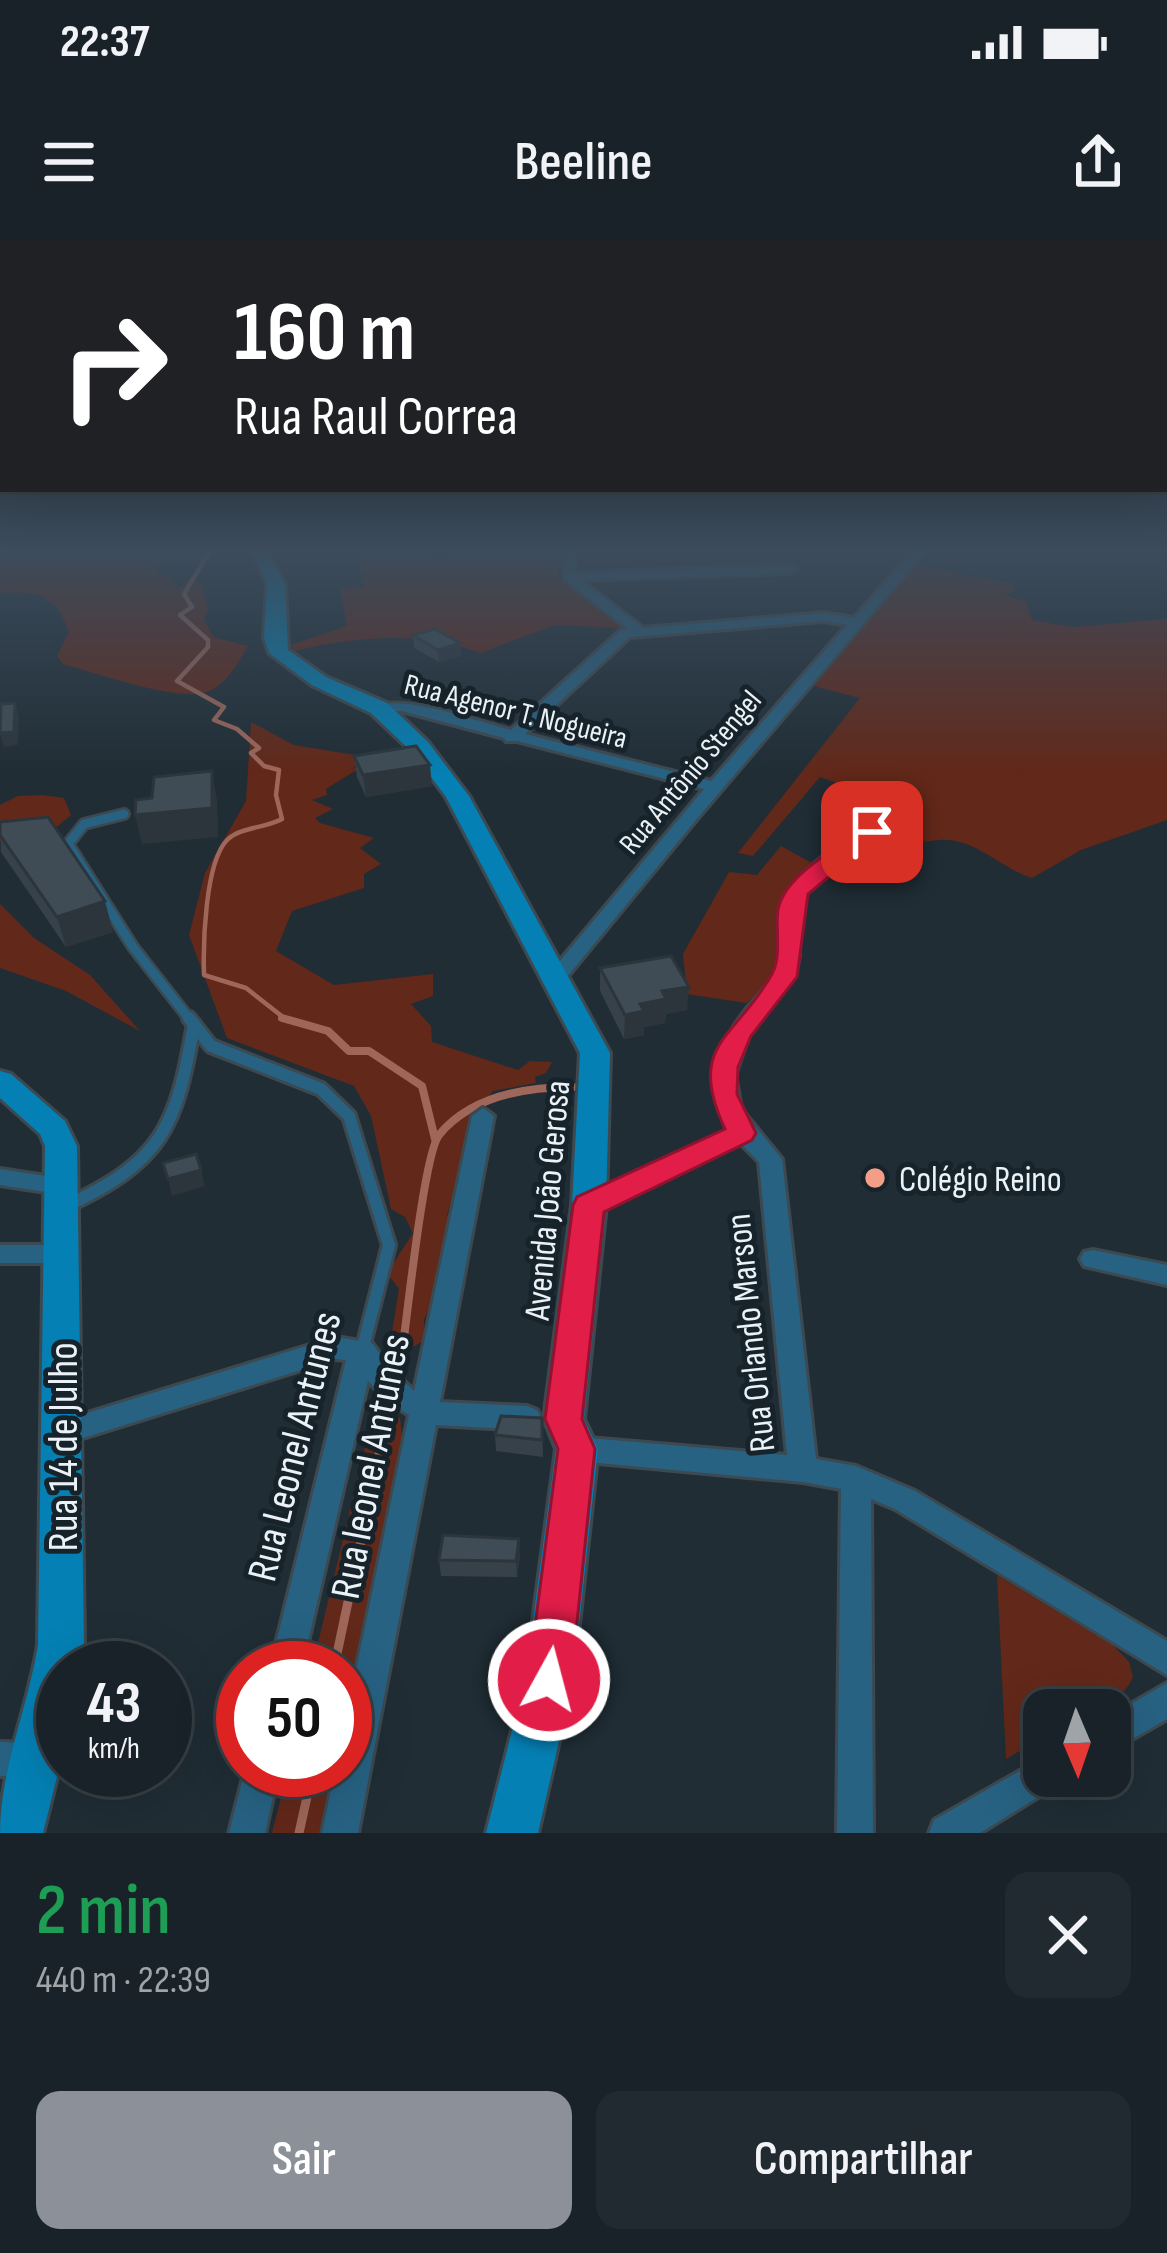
<!DOCTYPE html>
<html lang="pt">
<head>
<meta charset="utf-8">
<style>
	body { margin:0; font-family:"Sofia Sans Condensed",sans-serif; background:#212a30; color:#f1f3f6; height:100vh; display:flex; flex-direction:column; font-size:45px; white-space:nowrap }
	* { box-sizing:border-box; margin:0 }
	p { font-size:39px; color:#9fa4a8 }
	.icon { flex:none; width:66px; height:66px; fill:none; stroke:currentColor; stroke-width:2; stroke-linecap:round; stroke-linejoin:round }
	.map { position:relative; height:1593px; overflow:hidden }
	.drawer { display:flex; flex-direction:column; background:#182228; flex:1 }
	.drawer>* { flex:none }
	.hud { position:absolute; left:0px; top:0px; width:1167px; height:252px; box-shadow:0 12px 48px #0002,0 0 0 3px #363f45; background:#202124; color:#fff; overflow:hidden }
	.needle { width:78px; rotate:178deg }
	.controls { position:absolute; left:1023px; top:1449px; display:grid; gap:24px }
	.controls a { display:grid; place-items:center; width:108px; height:108px; border-radius:24px; background:#182228; box-shadow:0 12px 48px #0002,0 0 0 3px #363f45; font-size:60px }
	.speed { position:absolute; left:36px; top:1401px; display:flex; gap:24px; font-size:60px; font-weight:700; text-align:center }
	.speed>* { display:grid; place-content:center; width:156px; height:156px; border-radius:50%; background:#182228; box-shadow:0 12px 48px #0002,0 0 0 3px #363f45; line-height:1 }
	.speed small { font-size:30px; font-weight:400 }
	.speed .limit { border:18px solid #d22; background:#fff; color:#111 }
	.pin { position:absolute; display:grid; place-items:center; width:102px; height:102px; color:#fff; margin:-51px; border-radius:24px; box-shadow:0 6px 18px #0006 }
	.me { position:absolute; width:132px; margin:-66px; rotate:7deg; stroke-linejoin:round; filter:drop-shadow(0 0 9px #0008) }
	.turn { display:flex; align-items:center; gap:42px; height:252px; padding:0 36px; font-size:54px }
	.turn .icon { width:156px; height:156px; stroke-width:2.5 }
	.turn b { display:block; font-size:84px; line-height:102px }
	.round { display:grid; place-items:center; flex:none; width:126px; height:126px; border-radius:24px; background:#212a30 }
	.headline { display:flex; align-items:center; justify-content:space-between; height:204px; padding:0 36px }
	h1 { font-size:72px; font-weight:600; line-height:90px; color:#1e9e55 }
	.cta { display:flex; gap:24px; margin-top:auto; padding:24px 36px }
	.cta a { flex:1; height:138px; border-radius:24px; background:#8c9099; color:#fff; font-size:48px; font-weight:600; line-height:138px; text-align:center }
	.cta a+a { background:#212a30; color:#f1f3f6 }
	.status { display:flex; justify-content:space-between; align-items:center; height:84px; padding:0 60px; background:#182228; direction:ltr }
	.status svg { height:33px; fill:currentColor }
	header { display:flex; justify-content:space-between; align-items:center; height:156px; padding:0 36px; background:#182228; font-size:54px; font-weight:600 }
	.map>svg:first-child { display:block }
</style>
</head>
<body>
<div class="status"><b>22:37</b><svg viewBox="0 0 49 12"><path d="M0 12V9h3v3zM5 12V6h3v6zM10 12V3h3v9zM15 12V0h3v12zM26 1h20v11H26zM47 4h2v5h-2z"/></svg></div>
<header><svg class="icon" aria-label="menu" viewBox="0 0 24 24"><path d="M4 6h16M4 12h16M4 18h16"/></svg>Beeline<svg class="icon" aria-label="share" viewBox="0 0 24 24"><path d="M12 15V3M7 8l5-5 5 5M5 13v7h14v-7"/></svg></header>
<div class="map">
<svg width="1167" height="1593" viewBox="0 0 1167 1593">
	<rect width="100%" height="100%" fill="#202d35"/>
	<g fill="#622819">
		<path d="M208 311 199 324 170 321 153 327 157 334 169 335 177 350 190 339 200 342 208 368 204 378 213 397 248 406C238 423 225 448 203 453 173 460 95 433 63 424L57 416 69 392C57 355 36 351 0 353L1 311Z"/>
		<path d="M356 311H416L442 319 466 311H559L557 335 563 342 622 388 555 385 480 413C422 390 354 397 294 411L291 405 347 386 340 349 365 346Z"/>
		<path d="M909 324 1012 344 1015 349 1006 355 1026 362 1032 380 1073 387 1167 379V580L1081 610 1032 638C993 625 971 591 926 602L913 591 918 586C898 565 871 555 842 555L843 545 820 537 753 616 738 613 860 458 814 446 895 350Z"/>
		<path d="M251 482 294 505 355 515 359 518 353 529 371 521 326 549 327 555 312 560 333 569 315 578 320 583 374 598 360 608 381 624 364 634V648L292 671 276 711 334 745 433 734V756L411 764 431 786 432 802 518 830 530 821 552 822 546 833 535 837 536 843 493 851 476 874 460 958 451 962 447 975 452 980 446 1019 436 1033 440 1041 424 1080 425 1100 406 1111 390 1104 399 1049 387 1033 413 993 405 977 391 969 371 876 354 846 227 798 189 695 205 633 246 561Z"/>
		<path d="M43 555 64 558 71 575 47 595 0 602V565L18 556Z"/>
		<path d="M781 606 819 627C765 672 806 716 746 763L687 754 683 714 729 632 757 635Z"/>
		<path d="M0 664 34 698 90 735 140 791 66 751 0 728Z"/>
		<path d="M383 1173 400 1178 402 1196 345 1470V1428H312L368 1195Z"/>
		<path d="M997 1335 1113 1405 1129 1422 1133 1437C1118 1472 1075 1470 1044 1470V1497L1006 1519Z"/>
		<path d="M288 1530H332L319 1593H272Z"/>
	</g>
	<g fill="none" stroke-linecap="round" stroke-linejoin="round">
		<path stroke="#9e675a" stroke-width="4.5" d="M210 311 184 354 192 367 180 375 208 400V407L177 441 224 467 214 480 237 489 259 508 251 513 264 526 279 530 276 555 282 579C266 588 240 587 227 600 205 623 203 704 204 735L246 748 288 781"/>
		<g stroke="#9e675a" stroke-width="8">
			<path d="M282 778 328 791 349 811H369L422 846 435 899"/>
			<path d="M402 1113C407 1078 424 914 439 895 471 856 525 847 573 847"/>
		</g>
		<g stroke="#9e675a" stroke-width="9">
			<path d="M334 1428 386 1182"/>
			<path d="M299 1593 313 1530"/>
		</g>
		<defs>
			<path id="lane-far1" d="M124 574 84 584 68 604 133 707 191 781"/>
			<g id="lane">
				<path d="M189 778 211 806 321 849 349 876 389 1005 362 1111"/>
				<path d="M64 967C163 921 176 888 194 784"/>
			</g>
			<g id="street">
				<path d="M562 311H574L575 333 791 325 797 329 791 333 581 340 643 388 824 373 854 378 913 311H925L696 580 562 743 555 745 545 739 548 735 704 549 517 501H506L504 498 402 471 379 472 372 468C400 452 478 482 511 490L621 390 628 389 565 340ZM824 381 847 385 711 541 525 494 630 397Z"/>
				<path d="M872 587 878 588V596L831 629 804 656 798 675 799 716 796 731 748 797 735 835 741 869 782 919 816 1219 856 1226 915 1251 1167 1401V1435L895 1269 871 1259 873 1593H837L841 1249 803 1242 577 1221 567 1218 563 1209 567 1200 577 1197 787 1215 759 922 740 903 598 971H580L577 965 580 959 730 889C703 843 714 812 745 771 754 759 766 749 774 736 785 715 776 694 780 672 786 639 843 598 872 587Z"/>
				<path d="M483 868 494 876 440 1162 527 1166 537 1170 541 1178 537 1186 527 1190 436 1185 358 1593H322L335 1530H345V1483L409 1175 388 1162 368 1141 302 1428H270L346 1120 336 1119 64 1204 54 1201 50 1192 54 1183 64 1180 336 1097 372 1103 390 1128 414 1151 472 876Z"/>
				<path d="M0 929 59 938 67 940 71 946 67 952 59 954 0 945Z"/>
				<path d="M0 1005H62L71 1007 75 1014 71 1021 62 1023H0Z"/>
				<path d="M1093 1010 1167 1025V1045L1084 1026 1080 1019 1084 1012Z"/>
				<path d="M1167 1443V1479L1110 1512V1476Z"/>
				<path d="M0 1502 37 1503 49 1508 54 1520 49 1532 37 1537 0 1536Z"/>
				<path d="M1044 1517V1536H1061L1056 1546 980 1593H929L934 1580Z"/>
				<path d="M245 1530H279L265 1593H229Z"/>
			</g>
			<g id="secondary">
				<path d="M252 311H268L285 344 288 410 326 437 387 463 428 502 469 556 610 813 606 965 584 1179 598 1209 573 1440 538 1593H486L525 1440 556 1209 544 1179 572 965 580 813 446 557 412 512 371 473 312 445 269 413 264 397 267 344Z"/>
				<path d="M0 831 11 834 65 881 77 906 84 1405 81 1428H63V1513L43 1593H0C0 1530 28 1467 38 1405L45 906 40 894 0 858Z"/>
			</g>
		</defs>
		<use href="#lane-far1" stroke="#3c4950" stroke-width="14"/>
		<use href="#lane" stroke="#3c4950" stroke-width="18"/>
		<use href="#street" stroke="#3c4950" stroke-width="6"/>
		<use href="#secondary" stroke="#3c4950" stroke-width="6"/>
		<use href="#lane-far1" stroke="#276283" stroke-width="9"/>
		<use href="#lane" stroke="#276283" stroke-width="12"/>
		<use href="#street" fill="#276283" fill-rule="evenodd"/>
		<use href="#secondary" fill="#0480b4" fill-rule="evenodd"/>
	</g>
	<g fill="#364149">
		<path d="M413 395 460 403 461 416 439 422 414 408Z"/>
		<path d="M354 516 432 546 366 557 357 537Z"/>
		<path d="M0 582 113 692 66 707 1 612Z"/>
		<path d="M600 728 687 770 666 774 665 783 644 787V795L624 799 600 751Z"/>
		<path d="M542 1178 543 1217 496 1211 495 1195Z"/>
		<path d="M520 1315 517 1337 441 1336 439 1320Z"/>
	</g>
	<g fill="#2c353c">
		<path d="M460 403 461 416 439 422 438 410Z"/>
		<path d="M15 463 19 476 18 505 4 507 0 493Z"/>
		<path d="M430 525 432 546 366 557 363 535Z"/>
		<path d="M212 531 217 560 218 597 142 604 135 575Z"/>
		<path d="M105 661 113 692 66 707 57 677Z"/>
		<path d="M689 747 687 770 666 774 665 783 644 787V795L624 799 625 775 662 751Z"/>
		<path d="M201 930 205 946 172 956 168 939Z"/>
		<path d="M519 1299 520 1315 517 1337 516 1321Z"/>
	</g>
	<g fill="#3f4c55" stroke="#2c353c" stroke-width="3">
		<path d="M435 389 460 403 438 410 413 395Z"/>
		<path d="M15 463 14 492 0 493 1 464Z"/>
		<path d="M416 506 430 525 363 535 354 516Z"/>
		<path d="M212 531V568L135 575 136 560 152 558 154 537Z"/>
		<path d="M48 577 105 661 57 677 0 595V582Z"/>
		<path d="M671 716 689 747 662 751 666 759 640 764 644 771 625 775 600 728Z"/>
		<path d="M196 914 201 930 168 939 163 923Z"/>
		<path d="M501 1176 542 1178V1200L495 1195Z"/>
		<path d="M443 1295 519 1299 516 1321 439 1320Z"/>
	</g>
	<linearGradient id="sky" x2="0" y2="1"><stop stop-color="#12191d"/><stop offset="0.58" stop-color="#3c4c5c"/><stop offset="1" stop-color="#3c4c5c" stop-opacity="0"/></linearGradient>
	<rect width="1167" height="534" fill="url(#sky)"/>
	<path fill="#e11d48" stroke="#92132f" stroke-width="3" d="M864 587 883 592 808 654 797 737 751 796 738 827 737 854 756 893 752 900 604 972 582 1179 595 1209 571 1440 564 1455 549 1461 534 1455 528 1440 558 1209 545 1179 573 965 577 957 725 889C685 803 736 799 772 734 782 715 775 690 778 670 784 635 838 608 864 587Z"/>
	<circle fill="#f49e88" stroke="#17232b" stroke-width="4.5" cx="875" cy="938" r="12"/>
	<g text-anchor="middle" stroke-width="10" stroke-linejoin="round" paint-order="stroke">
		<g font-size="30" fill="#eaf2f7" stroke="#17232b">
			<text transform="translate(516 471) rotate(14)" y="10">Rua Agenor T. Nogueira</text>
			<text transform="translate(690 532) rotate(-50)" y="10">Rua Antônio Stengel</text>
		</g>
		<g font-size="36" fill="#eaf2f7" stroke="#17232b" text-anchor="start">
			<text x="899" y="951">Colégio Reino</text>
		</g>
		<g font-size="36" fill="#eaf2f7" stroke="#17232b">
			<text transform="translate(546 960) rotate(-85)" y="13">Avenida João Gerosa</text>
			<text transform="translate(749 1093) rotate(-96)" y="13">Rua Orlando Marson</text>
		</g>
		<g font-size="42" fill="#eaf2f7" stroke="#17232b">
			<text transform="translate(293 1206) rotate(-76)" y="15">Rua Leonel Antunes</text>
			<text transform="translate(62 1207) rotate(-90)" y="15">Rua 14 de Julho</text>
			<text transform="translate(369 1226) rotate(-79)" y="15">Rua leonel Antunes</text>
		</g>
	</g>
</svg>
<div class="controls">
<a><svg class="needle" viewBox="-14 -14 28 28"><path d="M0-13l5 13h-10z" fill="#e53935"/><path d="M0 13l5-13h-10z" fill="#9fa4a8"/></svg></a>
</div>
<div class="speed"><div>43<small>km/h</small></div><div class="limit">50</div></div>
<div class="pin" style="left:872px;top:592px;background:#d93025"><svg class="icon" aria-label="arrive" viewBox="0 0 24 24"><path d="M6 21V4h12l-3 4 3 4H6"/></svg></div>
<svg class="me" style="left:549px;top:1440px" viewBox="-20 -20 40 40"><circle r="17" fill="#e11d48" stroke="#fff" stroke-width="3"/><path d="M0-11L8 9 0 5-8 9z" fill="#fff"/></svg>
<div class="hud">
<div class="turn"><svg class="icon" aria-label="right" viewBox="0 0 24 24"><path d="M7 20v-9h11M14 6l5 5-5 5"/></svg><div><b>160 m</b>Rua Raul Correa</div></div>
</div>
</div>
<section class="drawer">
<div class="headline"><div><h1>2 min</h1><p>440 m · 22:39</p></div><a class="round"><svg class="icon" aria-label="close" viewBox="0 0 24 24"><path d="M6 6l12 12M18 6L6 18"/></svg></a></div>
<div class="cta"><a>Sair</a><a>Compartilhar</a></div>
</section>
</body>
</html>
